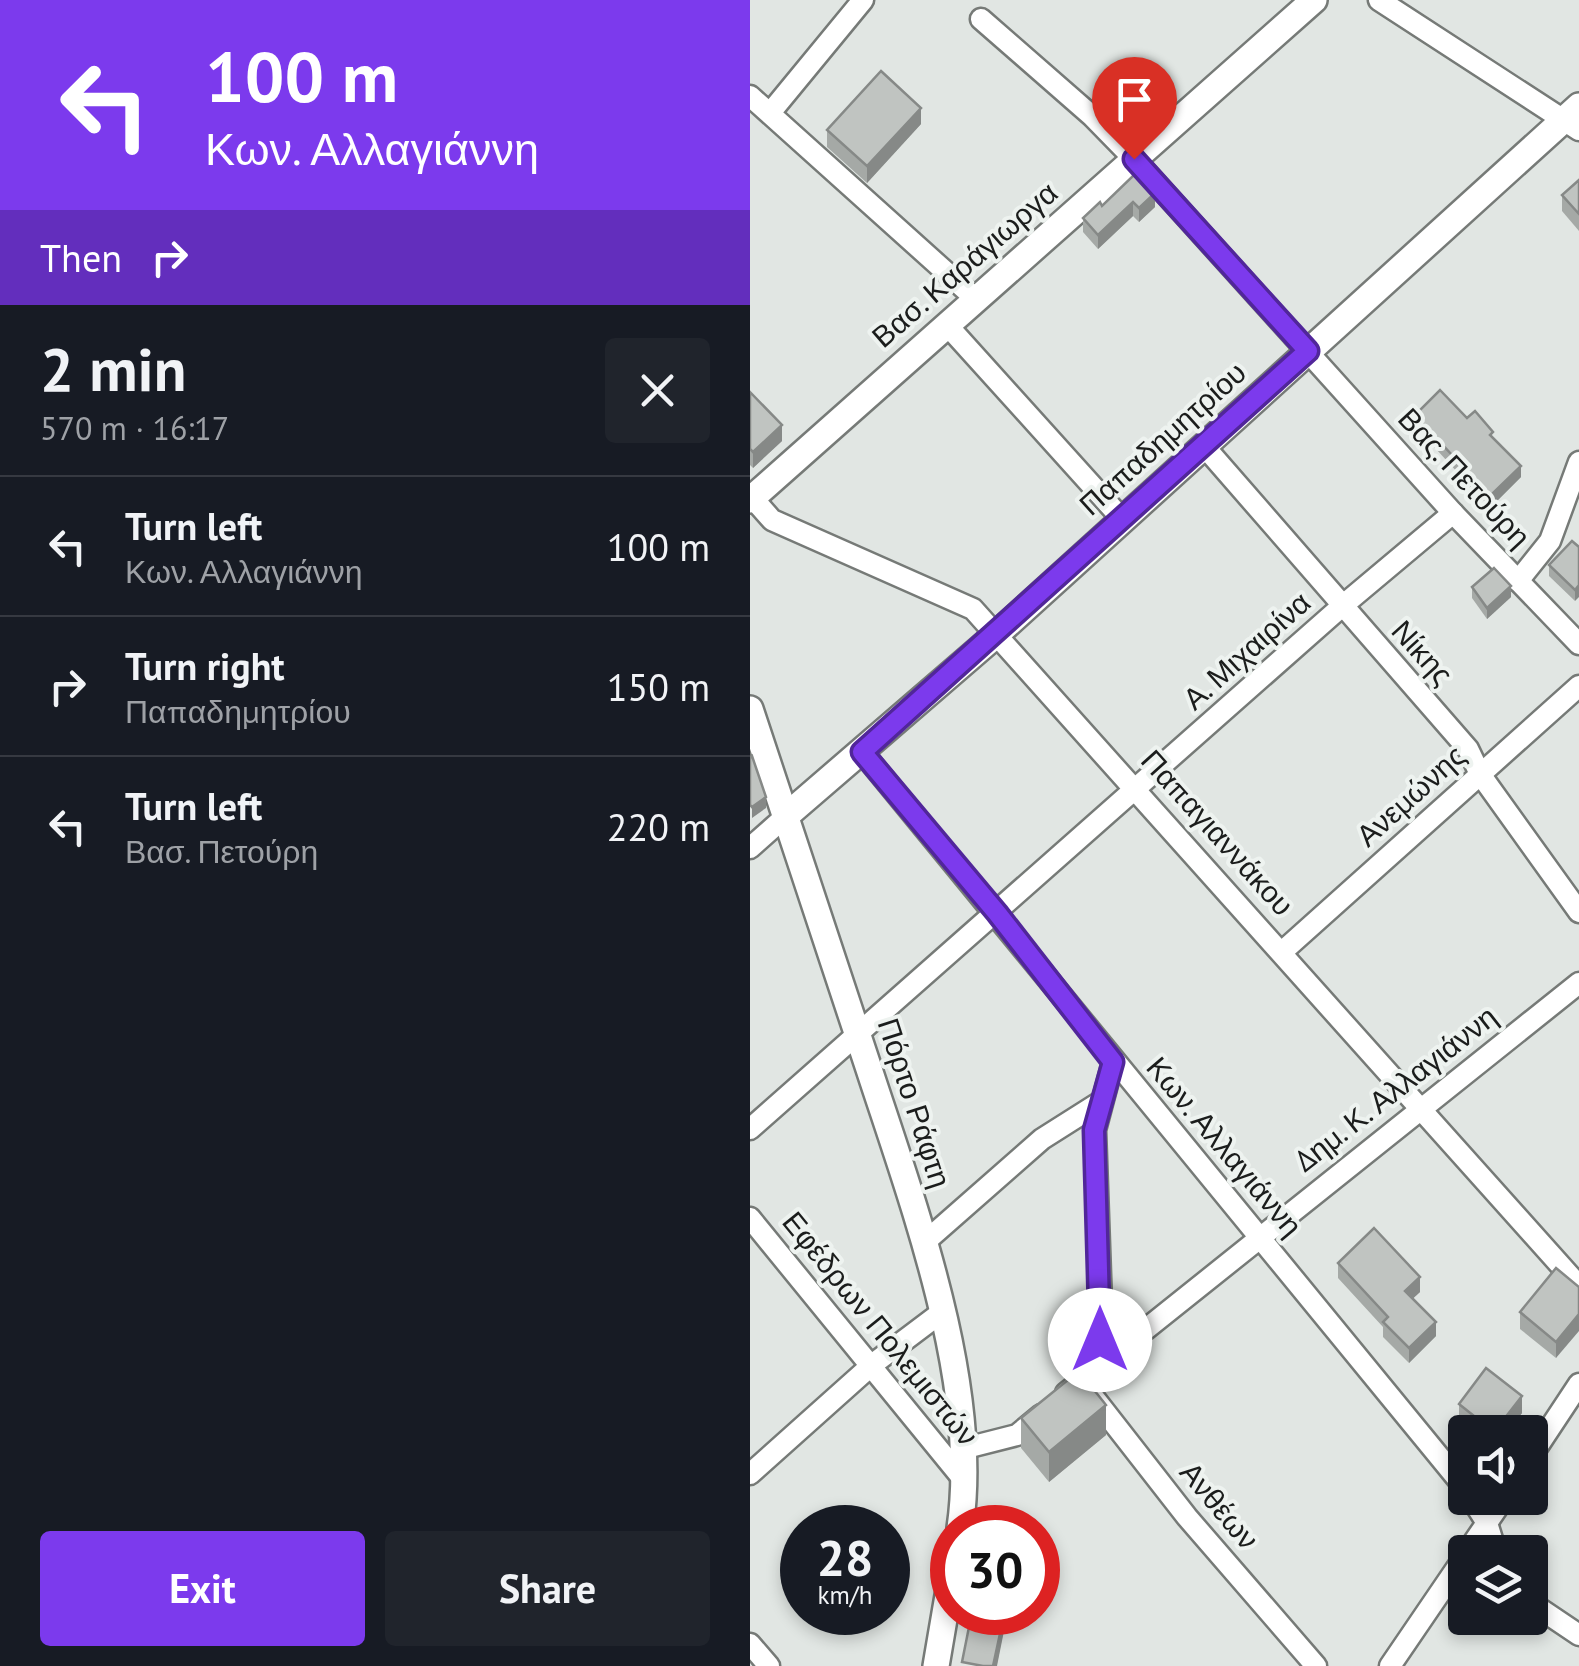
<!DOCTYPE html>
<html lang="en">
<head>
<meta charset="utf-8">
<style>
	body { margin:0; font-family:"PT Sans",sans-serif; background:#20242c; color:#f1f3f6; height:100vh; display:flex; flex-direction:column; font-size:38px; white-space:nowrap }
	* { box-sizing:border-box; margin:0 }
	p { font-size:32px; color:#9ea1a6 }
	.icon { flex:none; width:55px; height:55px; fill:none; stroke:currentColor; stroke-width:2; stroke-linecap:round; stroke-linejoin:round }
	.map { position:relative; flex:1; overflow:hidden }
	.side { display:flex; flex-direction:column; background:#171b24; width:750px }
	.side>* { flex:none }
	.top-card { background:#7c3aed; color:#fff; overflow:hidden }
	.tools { position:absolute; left:698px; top:1415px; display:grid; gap:20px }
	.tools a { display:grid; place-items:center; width:100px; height:100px; border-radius:10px; background:#171b24; box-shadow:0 5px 15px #0003; font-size:50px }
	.speed { position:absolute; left:30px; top:1505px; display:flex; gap:20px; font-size:50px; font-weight:700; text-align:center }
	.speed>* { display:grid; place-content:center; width:130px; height:130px; border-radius:50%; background:#171b24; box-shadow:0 5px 15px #0003; line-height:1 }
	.speed small { font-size:25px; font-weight:400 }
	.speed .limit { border:15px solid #d22; background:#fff; color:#111 }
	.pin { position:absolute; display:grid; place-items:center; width:85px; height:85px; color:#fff; margin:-102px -42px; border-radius:50% 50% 50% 0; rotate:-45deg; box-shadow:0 0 10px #0007 }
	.pin .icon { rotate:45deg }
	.me { position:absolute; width:110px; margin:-55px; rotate:0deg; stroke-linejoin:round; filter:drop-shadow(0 0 8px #0008) }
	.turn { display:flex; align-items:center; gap:35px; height:210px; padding:0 40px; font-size:45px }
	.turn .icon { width:130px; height:130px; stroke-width:2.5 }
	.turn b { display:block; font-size:70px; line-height:85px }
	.then { display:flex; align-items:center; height:95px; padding:0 40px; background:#0003; gap:20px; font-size:38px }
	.round { display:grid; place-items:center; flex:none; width:105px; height:105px; border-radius:10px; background:#20242c }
	.overview { display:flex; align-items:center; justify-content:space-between; height:170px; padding:0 40px }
	h1 { font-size:60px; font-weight:800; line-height:75px }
	.cta { display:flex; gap:20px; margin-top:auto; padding:20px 40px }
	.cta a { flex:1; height:115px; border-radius:10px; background:#7c3aed; color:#fff; font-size:40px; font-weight:800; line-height:115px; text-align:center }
	.cta a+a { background:#20242c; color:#f1f3f6 }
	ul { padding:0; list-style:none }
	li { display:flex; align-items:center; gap:30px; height:140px; padding:0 40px; border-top:2px solid #363941 }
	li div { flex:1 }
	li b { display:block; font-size:38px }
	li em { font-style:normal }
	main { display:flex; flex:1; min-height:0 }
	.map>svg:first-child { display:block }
</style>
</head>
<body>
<main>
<section class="side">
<div class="top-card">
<div class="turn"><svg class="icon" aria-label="left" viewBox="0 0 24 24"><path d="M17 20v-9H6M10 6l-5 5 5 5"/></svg><div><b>100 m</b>Κων. Αλλαγιάννη</div></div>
<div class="then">Then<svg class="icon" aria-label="right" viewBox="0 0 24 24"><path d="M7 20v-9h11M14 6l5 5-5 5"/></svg></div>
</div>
<div class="overview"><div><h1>2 min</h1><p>570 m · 16:17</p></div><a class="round"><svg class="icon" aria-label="close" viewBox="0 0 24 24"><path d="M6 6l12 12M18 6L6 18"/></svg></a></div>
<ul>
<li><svg class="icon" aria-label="left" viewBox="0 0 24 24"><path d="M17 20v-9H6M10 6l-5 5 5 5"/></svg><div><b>Turn left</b><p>Κων. Αλλαγιάννη</p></div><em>100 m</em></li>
<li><svg class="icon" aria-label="right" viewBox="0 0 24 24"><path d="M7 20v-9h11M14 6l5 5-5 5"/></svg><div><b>Turn right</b><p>Παπαδημητρίου</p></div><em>150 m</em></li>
<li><svg class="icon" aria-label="left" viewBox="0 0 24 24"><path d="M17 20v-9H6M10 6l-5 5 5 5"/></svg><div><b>Turn left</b><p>Βασ. Πετούρη</p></div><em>220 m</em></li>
</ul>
<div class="cta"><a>Exit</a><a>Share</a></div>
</section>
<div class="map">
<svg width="829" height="1666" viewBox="0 0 829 1666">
	<rect width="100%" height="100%" fill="#e1e6e3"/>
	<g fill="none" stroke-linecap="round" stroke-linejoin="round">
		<defs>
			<g id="minor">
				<path d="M629 0 829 130"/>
				<path d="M231 19 342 116 384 159 703 513 829 644"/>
				<path d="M0 96 227 300"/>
				<path d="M20 113 113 0"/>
				<path d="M197 325 373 520"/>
				<path d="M454 446 718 749 730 774 829 912"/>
				<path d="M0 495 22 520 223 609 829 1286"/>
				<path d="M768 581 800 541 829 462"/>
				<path d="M112 752 715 1488"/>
				<path d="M0 848 36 816"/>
				<path d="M533 951 829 686"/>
				<path d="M0 1129 591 607 703 513"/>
				<path d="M0 1218 213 1479"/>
				<path d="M176 1241 292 1139 352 1101"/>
				<path d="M353 1362 345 1130 363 1062"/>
				<path d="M316 1393 829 983"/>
				<path d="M341 1394 437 1517 566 1666"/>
				<path d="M212 1449 267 1435 291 1415"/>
				<path d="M780 1458 829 1384"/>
				<path d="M0 1474 123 1364 192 1312"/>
				<path d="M721 1498 737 1523 746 1552"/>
				<path d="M717 1552 754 1498"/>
				<path d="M780 1602 829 1635"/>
				<path d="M0 1644 19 1666"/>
				<path d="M640 1666 715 1556"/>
			</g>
			<g id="major">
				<path d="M0 500 564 0"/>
				<path d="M0 709C40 829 80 949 119 1069 163 1204 231 1385 210 1528"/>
				<path d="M36 816 247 634 829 106"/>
				<path d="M186 1666 202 1572"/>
			</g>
		</defs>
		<use href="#minor" stroke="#767a77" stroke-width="25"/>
		<use href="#major" stroke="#767a77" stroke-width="30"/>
		<use href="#minor" stroke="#fff" stroke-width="20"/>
		<use href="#major" stroke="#fff" stroke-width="25"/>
	</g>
	<g fill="#a5a9a6">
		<path d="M171 124 117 183 77 147V130Z"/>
		<path d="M386 173 405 207 389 222 383 216 348 249 333 232V218L352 206Z"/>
		<path d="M829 180V231L812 211V195Z"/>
		<path d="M0 392 32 441 3 468 0 465Z"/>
		<path d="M665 415 717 418 743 437 771 477 740 508 665 426Z"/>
		<path d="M829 547 825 601 799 576V565Z"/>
		<path d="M722 587 761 597 737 619 722 598Z"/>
		<path d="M588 1263 670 1292 663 1298 686 1336 659 1363 633 1337V1327L588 1278Z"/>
		<path d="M829 1287 806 1358 770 1329V1312Z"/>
		<path d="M709 1404 772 1413 756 1432H724L709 1420Z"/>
		<path d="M271 1418 356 1435 299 1482 271 1448Z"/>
	</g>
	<g fill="#868987">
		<path d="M171 108V124L117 183V166Z"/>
		<path d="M405 193V207L389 222V208Z"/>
		<path d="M383 202V216L348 249V235Z"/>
		<path d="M32 425V441L3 468V452Z"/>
		<path d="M771 466V477L740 508V496Z"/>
		<path d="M829 585V597L825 601V590Z"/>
		<path d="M761 586V597L737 619V608Z"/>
		<path d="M16 797V808L2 818V807Z"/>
		<path d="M670 1277V1292L655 1306V1291Z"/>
		<path d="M829 1314V1331L806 1358V1342Z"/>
		<path d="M686 1322V1336L659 1363V1348Z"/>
		<path d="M772 1396V1413L756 1432H744Z"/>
		<path d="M356 1405V1435L299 1482V1452Z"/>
		<path d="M254 1615V1631L247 1666H243Z"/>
	</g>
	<g fill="#c0c4c1" stroke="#868987" stroke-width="2.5">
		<path d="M131 71 171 108 117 166 77 130Z"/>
		<path d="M386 173 405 193 389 208 383 202 348 235 333 218 350 202 352 206Z"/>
		<path d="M829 180V214L812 195Z"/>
		<path d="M690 390 717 418 725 411 743 432 740 435 771 466 740 496 665 415Z"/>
		<path d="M0 392 32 425 3 452 0 449Z"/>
		<path d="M822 541 829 547V585L825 590 799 565Z"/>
		<path d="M744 568 761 586 737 608 722 587Z"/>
		<path d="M2 756 16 797 2 807 0 805V758Z"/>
		<path d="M624 1228 670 1277 655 1291 686 1322 659 1348 633 1322 638 1317 588 1263Z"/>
		<path d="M806 1268 829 1287V1314L806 1342 770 1312Z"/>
		<path d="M736 1368 772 1396 744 1432 709 1404Z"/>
		<path d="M329 1371 356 1405 299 1452 271 1418Z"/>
		<path d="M222 1612H242L254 1615 243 1666H233L212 1662Z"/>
	</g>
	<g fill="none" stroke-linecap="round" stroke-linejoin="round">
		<defs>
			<path id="route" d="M350 1340 344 1130 363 1062 247 913 112 752 558 351 384 159"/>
		</defs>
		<use href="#route" stroke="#51269a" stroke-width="25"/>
		<use href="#route" stroke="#7c3aed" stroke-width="18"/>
	</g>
	<g text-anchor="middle" stroke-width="8" stroke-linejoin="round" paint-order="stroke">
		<g font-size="30" fill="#1b1d1c" stroke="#eef3f0">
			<text transform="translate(215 265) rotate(-41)" y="10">Βασ. Καράγιωργα</text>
			<text transform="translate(413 439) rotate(-42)" y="10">Παπαδημητρίου</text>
			<text transform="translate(714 478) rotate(47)" y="10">Βας. Πετούρη</text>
			<text transform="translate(497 651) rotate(-42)" y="10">Α. Μιχαιρίνα</text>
			<text transform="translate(672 653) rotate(48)" y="10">Νίκης</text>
			<text transform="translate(661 796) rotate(-42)" y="10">Ανεμώνης</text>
			<text transform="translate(467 833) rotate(48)" y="10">Παπαγιαννάκου</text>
			<text transform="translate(646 1089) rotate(-38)" y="10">Δημ. Κ. Αλλαγιάννη</text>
			<text transform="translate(164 1103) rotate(72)" y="10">Πόρτο Ράφτη</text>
			<text transform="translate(474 1147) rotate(50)" y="10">Κων. Αλλαγιάννη</text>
			<text transform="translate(130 1329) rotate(51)" y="10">Εφέδρων Πολεμιστών</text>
			<text transform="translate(469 1506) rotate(50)" y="10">Ανθέων</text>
		</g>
	</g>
</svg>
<div class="tools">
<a><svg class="icon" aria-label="sound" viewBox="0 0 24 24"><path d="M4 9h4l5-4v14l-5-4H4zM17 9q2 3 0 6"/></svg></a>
<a><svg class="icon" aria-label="layers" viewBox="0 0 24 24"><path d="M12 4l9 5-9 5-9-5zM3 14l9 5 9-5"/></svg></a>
</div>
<div class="speed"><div>28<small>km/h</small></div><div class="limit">30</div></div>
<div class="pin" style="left:384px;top:159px;background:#d93025"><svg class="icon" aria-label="arrive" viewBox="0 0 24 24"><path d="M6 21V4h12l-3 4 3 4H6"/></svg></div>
<svg class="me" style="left:350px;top:1340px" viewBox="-20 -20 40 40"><circle r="19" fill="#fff"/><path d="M0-13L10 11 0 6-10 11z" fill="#7c3aed"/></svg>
</div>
</main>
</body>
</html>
